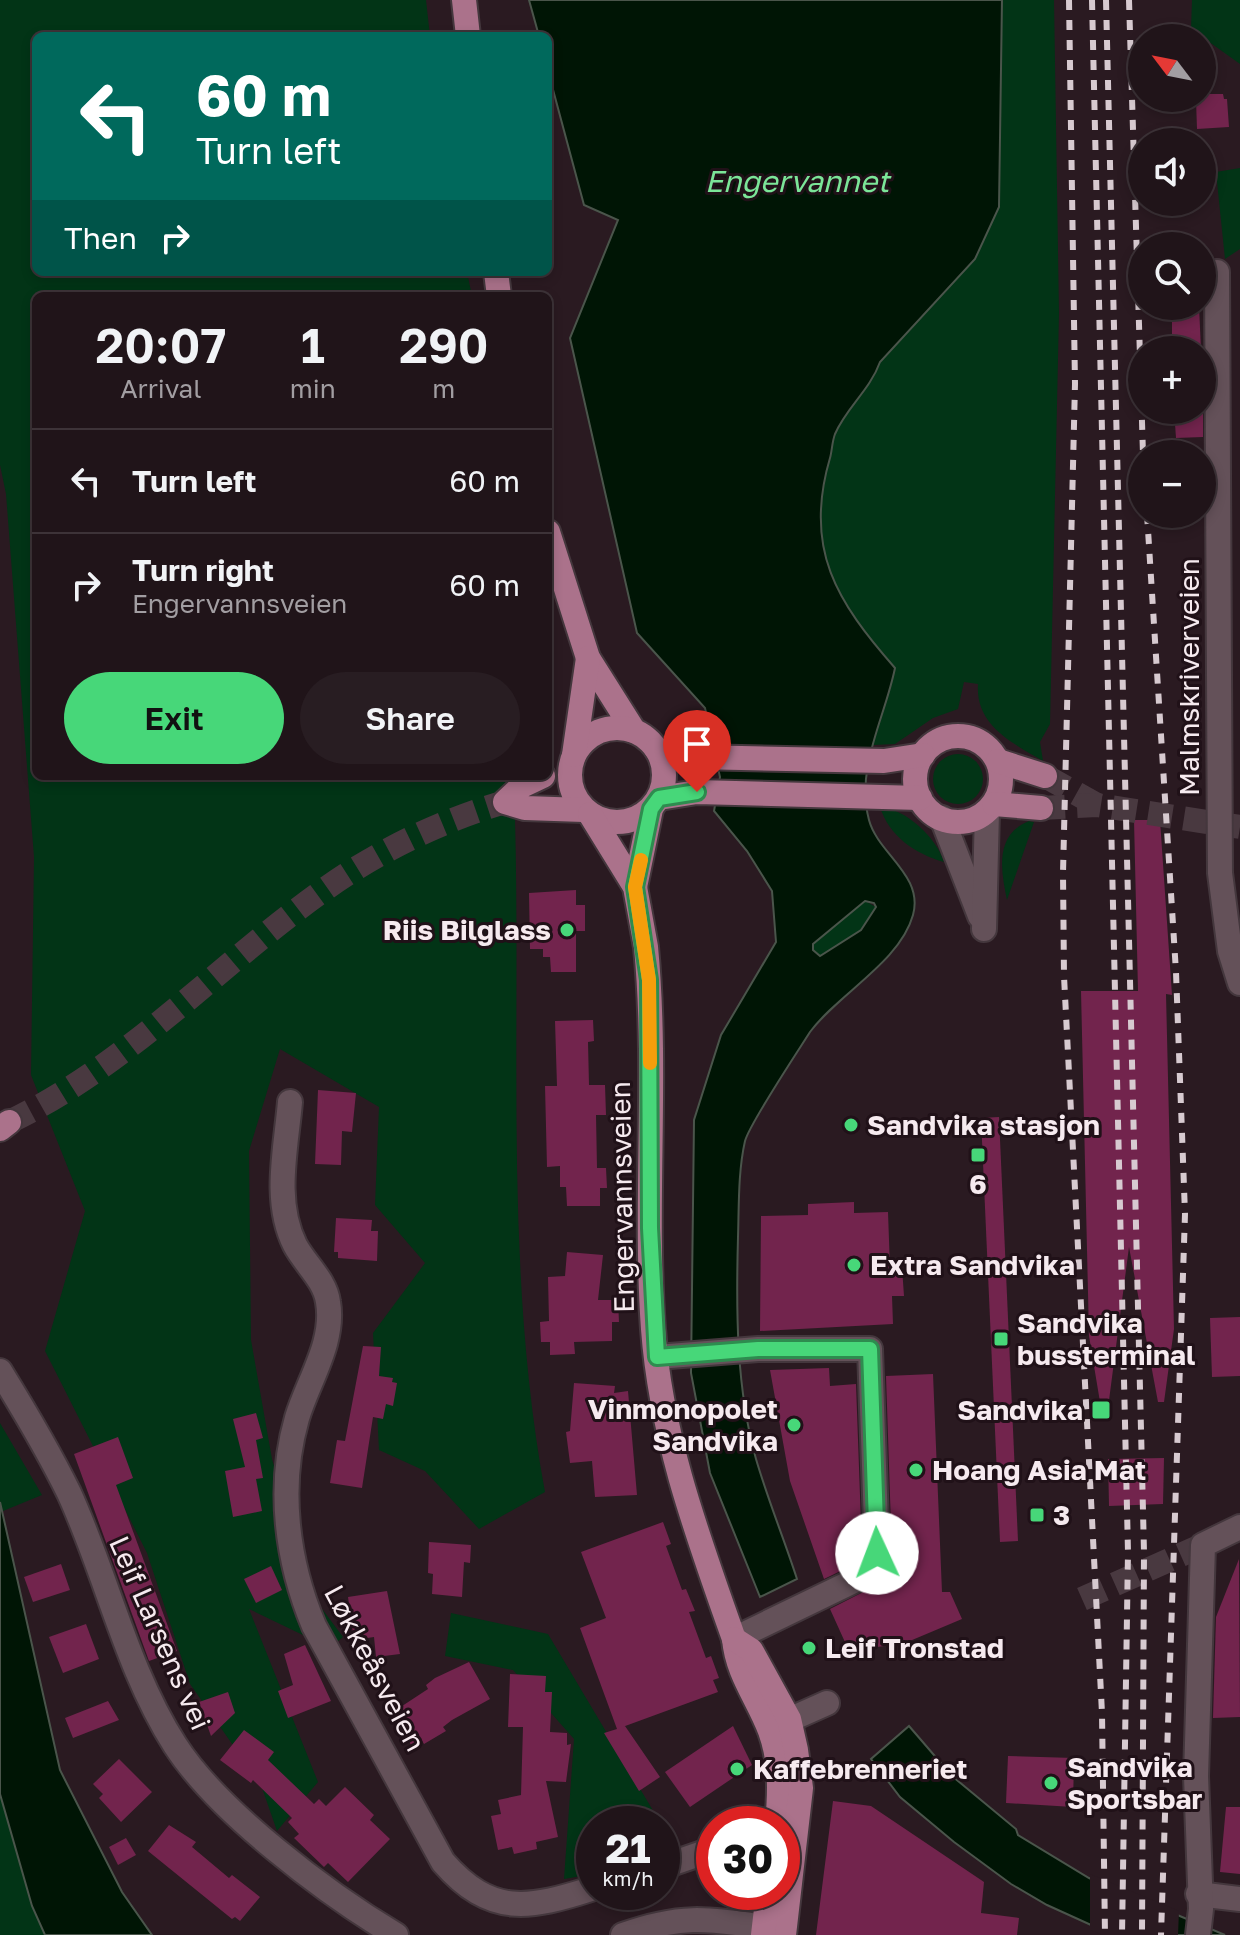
<!DOCTYPE html>
<html lang="en">
<head>
<meta charset="utf-8">
<style>
	body { margin:0; font-family:"Golos Text",sans-serif; background:#281d22; color:#f1f3f6; height:100vh; display:flex; flex-direction:column; font-size:30px; white-space:nowrap }
	* { box-sizing:border-box; margin:0 }
	p { font-size:26px; color:#a29ea2 }
	.icon { flex:none; width:44px; height:44px; fill:none; stroke:currentColor; stroke-width:2; stroke-linecap:round; stroke-linejoin:round }
	.map { position:relative; flex:1; overflow:hidden }
	.drawer { position:absolute; left:32px; top:292px; width:520px; height:488px; display:flex; flex-direction:column; background:#201419; border-radius:12px; box-shadow:0 4px 12px #0003,0 0 0 2px #3d3338 }
	.drawer>* { flex:none }
	.guide { position:absolute; left:32px; top:32px; width:520px; height:244px; border-radius:12px; box-shadow:0 4px 12px #0003,0 0 0 2px #3d3338; background:#00695c; color:#fff; overflow:hidden }
	.needle { width:52px; rotate:302deg }
	.buttons { position:absolute; left:1128px; top:24px; display:grid; gap:16px }
	.buttons a { display:grid; place-items:center; width:88px; height:88px; border-radius:50%; background:#201419; box-shadow:0 4px 12px #0003,0 0 0 2px #3d3338; font-size:40px }
	.speed { position:absolute; left:576px; top:1806px; display:flex; gap:16px; font-size:40px; font-weight:700; text-align:center }
	.speed>* { display:grid; place-content:center; width:104px; height:104px; border-radius:50%; background:#201419; box-shadow:0 4px 12px #0003,0 0 0 2px #3d3338; line-height:1 }
	.speed small { font-size:20px; font-weight:400 }
	.speed .limit { border:12px solid #d22; background:#fff; color:#111 }
	.pin { position:absolute; display:grid; place-items:center; width:68px; height:68px; color:#fff; margin:-82px -34px; border-radius:50% 50% 50% 0; rotate:-45deg; box-shadow:0 0 8px #0007 }
	.pin .icon { rotate:45deg }
	.me { position:absolute; width:88px; margin:-44px; rotate:358deg; stroke-linejoin:round; filter:drop-shadow(0 0 6px #0008) }
	.turn { display:flex; align-items:center; gap:28px; height:168px; padding:0 32px; font-size:36px }
	.turn .icon { width:104px; height:104px; stroke-width:2.5 }
	.turn b { display:block; font-size:56px; line-height:68px }
	.then { display:flex; align-items:center; height:76px; padding:0 32px; background:#0003; gap:16px; font-size:30px }
	.eta { display:flex; justify-content:space-evenly; align-items:center; height:136px; text-align:center }
	.eta b { font-size:48px; font-weight:600; line-height:56px }
	.primary-button { display:flex; gap:16px; margin-top:auto; padding:16px 32px }
	.primary-button a { flex:1; height:92px; border-radius:48px; background:#47d779; color:#111; font-size:32px; font-weight:600; line-height:92px; text-align:center }
	.primary-button a+a { background:#281d22; color:#f1f3f6 }
	ul { padding:0; list-style:none }
	li { display:flex; align-items:center; gap:24px; height:104px; padding:0 32px; border-top:2px solid #3d3338 }
	li div { flex:1 }
	li b { display:block; font-size:30px }
	li em { font-style:normal }
	.map>svg:first-child { display:block }
</style>
</head>
<body>
<div class="map">
<svg width="1240" height="1935" viewBox="0 0 1240 1935">
	<rect width="100%" height="100%" fill="#2a1a21"/>
	<g fill="#023416">
		<path d="M0 0H426L430 36H36V272H467L472 296H36V776H518L515 818C521 1042 504 1270 545 1492L479 1529 425 1471 379 1450 373 1333 425 1263 375 1205 379 1107 280 1049 249 1151 251 1340 272 1459 311 1594 343 1637 330 1648 249 1609 318 1782 277 1831 261 1785 190 1684 147 1553 45 1351 85 1211 31 1075 34 857 6 494 0 465Z"/>
		<path d="M1002 0H1054L1059 313 1050 724 1040 742 1043 761C1012 743 975 725 978 684L964 682 958 709 933 718 895 744 873 745C880 719 890 696 895 668 837 601 803 549 830 458 832 451 832 442 835 434 846 408 870 390 880 362L975 259 999 207Z"/>
		<path d="M1192 0H1240V64L1191 29Z"/>
		<path d="M1240 168V249L1225 259 1216 172Z"/>
		<circle cx="958" cy="779" r="25"/>
		<path d="M880 807C906 809 936 837 944 862 915 854 889 836 880 807Z"/>
		<path d="M1029 821 1034 822 1007 900C1001 871 994 835 1029 821Z"/>
		<path d="M865 901 876 907 861 930 820 956 813 950V944Z"/>
		<path d="M0 1423 42 1495 3 1511 0 1501Z"/>
		<path d="M451 1613 548 1634 661 1824H594V1874L564 1879 574 1739 513 1670 445 1656Z"/>
		<path d="M0 1794 32 1906 45 1935H0Z"/>
	</g>
	<g fill="#001505" stroke="#4a554b" stroke-width="2" fill-rule="evenodd">
		<path d="M529 0H1002L999 207 975 259 880 362C870 390 846 408 835 434 832 442 832 451 830 458 803 549 837 602 895 668 885 718 855 768 869 820 878 854 924 875 913 915 900 962 838 994 810 1032 798 1051 750 1123 745 1141 738 1172 739 1206 738 1237 736 1310 736 1388 756 1459 768 1500 784 1539 797 1579L760 1597 710 1473 691 1373 694 1120 721 1035 776 942 772 891 747 851 714 811 720 777 705 708 637 633 570 338 618 220 584 205 548 71V36H539ZM865 901 874 903 876 907 861 930 820 956 813 950V944Z"/>
		<path d="M0 1502 60 1770 122 1892 152 1935H45L32 1906 0 1794Z"/>
		<path d="M909 1726 952 1776 1016 1829 1018 1835 1089 1878 1225 1935H1113L1047 1905 1011 1884 954 1842 900 1797 871 1759Z"/>
	</g>
	<path fill="#2a1a21" d="M1090 1874 1179 1911 1178 1935H1103L1090 1930Z"/>
	<g fill="#72244d">
		<path d="M1202 94H1223L1224 99H1227L1229 127 1197 129 1196 100H1201Z"/>
		<path d="M1172 306H1199L1201 350H1172Z"/>
		<path d="M1174 410H1203V437L1176 438Z"/>
		<path d="M1134 820H1160L1172 995 1166 994 1174 1329 1164 1402H1158L1129 1247 1108 1408H1101L1089 1336 1081 991H1138Z"/>
		<path d="M576 890V905H585V931H576V972H551L550 957H543V949H530L529 893Z"/>
		<path d="M593 1020 594 1041 588 1042 589 1085H605L606 1115H596L597 1168H606L607 1188H600V1206H567L566 1187H560V1166L547 1167 545 1086H557L555 1021Z"/>
		<path d="M318 1090 356 1093 352 1132 342 1131 341 1165 315 1164Z"/>
		<path d="M999 1117 1018 1541 1000 1542 981 1118Z"/>
		<path d="M854 1202V1213L888 1212 890 1268 902 1267 904 1296H892L893 1324 760 1331 761 1216 808 1215V1204Z"/>
		<path d="M336 1218 372 1220 371 1231H378L377 1261 338 1258V1252H334Z"/>
		<path d="M567 1252 603 1255 598 1300H618L619 1322H612V1341L574 1342 575 1354 550 1355V1342H541L540 1322 549 1321 548 1277 565 1276Z"/>
		<path d="M1240 1317V1376L1212 1377 1210 1318Z"/>
		<path d="M363 1346 381 1347 379 1376 393 1378 392 1382 397 1383 393 1406 386 1404 383 1419 373 1417 362 1488 330 1483 337 1440 345 1441Z"/>
		<path d="M829 1368 830 1386 856 1384 862 1551 855 1564 824 1579 790 1481 770 1370Z"/>
		<path d="M933 1374 942 1592H950L962 1619 905 1643 849 1651 830 1609 875 1586 886 1574 892 1556 886 1376Z"/>
		<path d="M574 1383 615 1386 614 1393 628 1391 637 1495 595 1497 592 1461 570 1463 566 1432 570 1431Z"/>
		<path d="M256 1413 263 1438 256 1440 263 1478 256 1479 262 1511 233 1517 225 1471 245 1467 233 1419Z"/>
		<path d="M118 1437 133 1478 116 1485 177 1651 149 1661 74 1454Z"/>
		<path d="M1164 1458 1163 1504 1109 1506 1108 1459Z"/>
		<path d="M663 1522 671 1544 666 1546 682 1590 686 1589 695 1611 689 1612 706 1658 711 1656 719 1678 713 1680 718 1692 617 1729 625 1726 660 1777 639 1791 604 1733 617 1729 580 1628 606 1618 581 1552Z"/>
		<path d="M429 1542 471 1545 470 1563 464 1562 462 1597 432 1594 433 1574 428 1573Z"/>
		<path d="M1239 1559 1240 1717 1213 1718 1216 1617Z"/>
		<path d="M61 1564 70 1590 33 1602 24 1577Z"/>
		<path d="M271 1566 282 1590 256 1603 244 1579Z"/>
		<path d="M387 1591 400 1654 376 1657 374 1637 354 1640 348 1597Z"/>
		<path d="M86 1624 99 1659 63 1673 49 1637Z"/>
		<path d="M305 1645 331 1701 288 1718 278 1691 293 1685 284 1654Z"/>
		<path d="M469 1662 490 1699 452 1720 443 1727 446 1731 424 1744 421 1739 411 1745 393 1712 428 1689 426 1685 435 1678Z"/>
		<path d="M510 1674 546 1676 545 1692H552L550 1732 567 1733V1745L571 1744 566 1782 546 1781 558 1837 536 1842 537 1849 514 1854 512 1847 498 1850 491 1816 501 1814 498 1800 521 1795 523 1727H508Z"/>
		<path d="M228 1692 235 1713 211 1736 199 1702Z"/>
		<path d="M108 1701 119 1720 73 1738 65 1718Z"/>
		<path d="M733 1726 752 1765 690 1807 665 1772Z"/>
		<path d="M244 1730 274 1752 268 1760 314 1804 319 1799 326 1806 345 1787 374 1815 370 1820 390 1839 348 1882 328 1863 324 1867 294 1838 299 1834 288 1822 292 1818 253 1780 251 1783 220 1760Z"/>
		<path d="M1008 1756 1074 1758 1073 1807 1006 1803Z"/>
		<path d="M119 1759 152 1792 121 1822 99 1798 103 1794 93 1784Z"/>
		<path d="M833 1801 871 1806 984 1882 981 1913 1019 1918 1017 1935H816Z"/>
		<path d="M1226 1807H1240V1874L1220 1872Z"/>
		<path d="M169 1825 196 1842 192 1847 229 1878 232 1875 260 1897 240 1921 235 1917 232 1919 148 1851Z"/>
		<path d="M126 1838 136 1855 118 1865 109 1847Z"/>
	</g>
	<g fill="none" stroke-linecap="round" stroke-linejoin="round">
		<path stroke="#493940" stroke-width="24" stroke-dasharray="24 12" stroke-linecap="butt" d="M1082 1599 1203 1545"/>
		<g stroke="#493940" stroke-width="24" stroke-dasharray="24 12" stroke-linecap="butt">
			<path d="M1045 776 1097 805"/>
			<path d="M1041 808 1097 805 1240 827"/>
			<path d="M9 1122C128 1065 215 968 321 892 376 852 440 821 505 802"/>
		</g>
		<defs>
			<g id="minor">
				<path d="M1217 272 1220 873 1230 951 1240 983"/>
				<path d="M942 818 980 916"/>
				<path d="M984 929 987 811"/>
				<path d="M290 1102C286 1149 273 1201 295 1245 305 1264 325 1280 328 1302 335 1342 308 1381 297 1418 277 1487 287 1562 314 1626L443 1862C491 1917 529 1909 594 1888"/>
				<path d="M657 1357 758 1349H870L877 1553 874 1565 864 1576 734 1639"/>
				<path d="M0 1371C24 1410 49 1452 69 1493 107 1576 126 1668 175 1745 218 1812 327 1894 396 1935"/>
				<path d="M771 1728 827 1703"/>
				<path d="M662 1867 714 1849"/>
				<path d="M1198 1894 1240 1899"/>
				<path d="M623 1935C678 1915 707 1918 764 1927"/>
				<path d="M1198 1935 1201 1909 1196 1776 1203 1545 1240 1527"/>
			</g>
			<g id="major">
				<path d="M464 0 468 36"/>
				<path d="M496 272 499 296"/>
				<path d="M548 532 588 658 634 731"/>
				<circle cx="617" cy="775" r="47"/>
				<circle cx="958" cy="779" r="43"/>
				<path d="M657 750 695 757 884 761 923 755"/>
				<path d="M574 755 588 658"/>
				<path d="M998 761 1045 776"/>
				<path d="M543 776 522 786 505 802 525 808 584 810"/>
				<path d="M659 798 697 792 920 798"/>
				<path d="M994 804 1041 808"/>
				<path d="M590 814 635 887 646 947C658 1074 644 1202 653 1329 661 1438 698 1537 734 1639 737 1674 758 1699 770 1731 781 1761 780 1793 777 1824"/>
				<path d="M635 887 651 809"/>
				<path d="M0 1129 9 1122"/>
				<path d="M734 1639 751 1650 789 1719 796 1750 801 1788 784 1935"/>
				<path d="M763 1935 768 1892"/>
			</g>
		</defs>
		<use href="#minor" stroke="#44373d" stroke-width="28"/>
		<use href="#major" stroke="#44373d" stroke-width="28"/>
		<use href="#minor" stroke="#645159" stroke-width="24"/>
		<use href="#major" stroke="#ab728b" stroke-width="24"/>
		<g stroke="#d7cad0" stroke-width="6" stroke-dasharray="10 10" stroke-linecap="butt">
			<path d="M1069 0 1075 384 1063 873 1064 976 1102 1713 1105 1935"/>
			<path d="M1092 0 1128 1552 1122 1935"/>
			<path d="M1106 0 1144 1552 1142 1935"/>
			<path d="M1129 0 1143 454"/>
			<path d="M1147 514 1176 972 1185 1214 1161 1935"/>
		</g>
	</g>
	<g fill="none" stroke-linecap="round" stroke-linejoin="round">
		<defs>
			<path id="route" d="M697 792 659 798 651 809 635 887 649 980 650 1228 657 1357 758 1349H870L877 1553"/>
		</defs>
		<use href="#route" stroke="#2e8c4f" stroke-width="20"/>
		<use href="#route" stroke="#47d779" stroke-width="14"/>
		<path stroke="#f59e0b" stroke-width="14" d="M641 860 635 887 649 980 650 1063"/>
	</g>
	<g fill="#47d779" stroke="#201118" stroke-width="3">
		<circle cx="567" cy="930" r="8"/>
		<circle cx="851" cy="1125" r="8"/>
		<rect x="970" y="1147" width="16" height="16" rx="4"/>
		<circle cx="854" cy="1265" r="8"/>
		<rect x="993" y="1331" width="16" height="16" rx="4"/>
		<rect x="1091" y="1400" width="20" height="20" rx="4"/>
		<circle cx="794" cy="1425" r="8"/>
		<circle cx="916" cy="1470" r="8"/>
		<rect x="1029" y="1507" width="16" height="16" rx="4"/>
		<circle cx="809" cy="1648" r="8"/>
		<circle cx="737" cy="1769" r="8"/>
		<circle cx="1051" cy="1783" r="8"/>
	</g>
	<g text-anchor="middle" stroke-width="6" stroke-linejoin="round" paint-order="stroke">
		<g font-size="28" fill="#f6eaef" stroke="#201118">
			<text transform="translate(1189 677) rotate(-90)" y="10">Malmskriverveien</text>
			<text transform="translate(622 1197) rotate(-91)" y="10">Engervannsveien</text>
			<text transform="translate(160 1633) rotate(66)" y="10">Leif Larsens vei</text>
			<text transform="translate(375 1668) rotate(62)" y="10">Løkkeåsveien</text>
		</g>
		<g font-size="28" font-weight="bold" fill="#f6eaef" stroke="#201118" text-anchor="start">
			<text x="551" y="940" text-anchor="end">Riis Bilglass</text>
			<text x="867" y="1135">Sandvika stasjon</text>
			<text x="978" y="1194" text-anchor="middle">6</text>
			<text x="870" y="1275">Extra Sandvika</text>
			<text x="1017" y="1333">Sandvika<tspan x="1017" dy="32">bussterminal</tspan></text>
			<text x="778" y="1419" text-anchor="end">Vinmonopolet<tspan x="778" dy="32">Sandvika</tspan></text>
			<text x="1083" y="1420" text-anchor="end">Sandvika</text>
			<text x="932" y="1480">Hoang Asia Mat</text>
			<text x="1053" y="1525">3</text>
			<text x="825" y="1658">Leif Tronstad</text>
			<text x="1067" y="1777">Sandvika<tspan x="1067" dy="32">Sportsbar</tspan></text>
			<text x="753" y="1779">Kaffebrenneriet</text>
		</g>
		<g font-size="30" font-style="italic" fill="#7be598" stroke="#201118">
			<text x="797" y="192">Engervannet</text>
		</g>
	</g>
</svg>
<div class="buttons">
<a><svg class="needle" viewBox="-14 -14 28 28"><path d="M0-13l5 13h-10z" fill="#e53935"/><path d="M0 13l5-13h-10z" fill="#a29ea2"/></svg></a>
<a><svg class="icon" aria-label="sound" viewBox="0 0 24 24"><path d="M4 9h4l5-4v14l-5-4H4zM17 9q2 3 0 6"/></svg></a>
<a><svg class="icon" aria-label="search" viewBox="0 0 24 24"><circle cx="10" cy="10" r="6"/><path d="M15 15l6 6"/></svg></a>
<a>+</a>
<a>−</a>
</div>
<div class="speed"><div>21<small>km/h</small></div><div class="limit">30</div></div>
<div class="pin" style="left:697px;top:792px;background:#d93025"><svg class="icon" aria-label="arrive" viewBox="0 0 24 24"><path d="M6 21V4h12l-3 4 3 4H6"/></svg></div>
<svg class="me" style="left:877px;top:1553px" viewBox="-20 -20 40 40"><circle r="19" fill="#fff"/><path d="M0-13L10 11 0 6-10 11z" fill="#47d779"/></svg>
<div class="guide">
<div class="turn"><svg class="icon" aria-label="left" viewBox="0 0 24 24"><path d="M17 20v-9H6M10 6l-5 5 5 5"/></svg><div><b>60 m</b>Turn left</div></div>
<div class="then">Then<svg class="icon" aria-label="right" viewBox="0 0 24 24"><path d="M7 20v-9h11M14 6l5 5-5 5"/></svg></div>
</div>
<section class="drawer">
<div class="eta">
<div><b>20:07</b><p>Arrival</p></div>
<div><b>1</b><p>min</p></div>
<div><b>290</b><p>m</p></div>
</div>
<ul>
<li><svg class="icon" aria-label="left" viewBox="0 0 24 24"><path d="M17 20v-9H6M10 6l-5 5 5 5"/></svg><div><b>Turn left</b></div><em>60 m</em></li>
<li><svg class="icon" aria-label="right" viewBox="0 0 24 24"><path d="M7 20v-9h11M14 6l5 5-5 5"/></svg><div><b>Turn right</b><p>Engervannsveien</p></div><em>60 m</em></li>
</ul>
<div class="primary-button"><a>Exit</a><a>Share</a></div>
</section>
</div>
</body>
</html>
